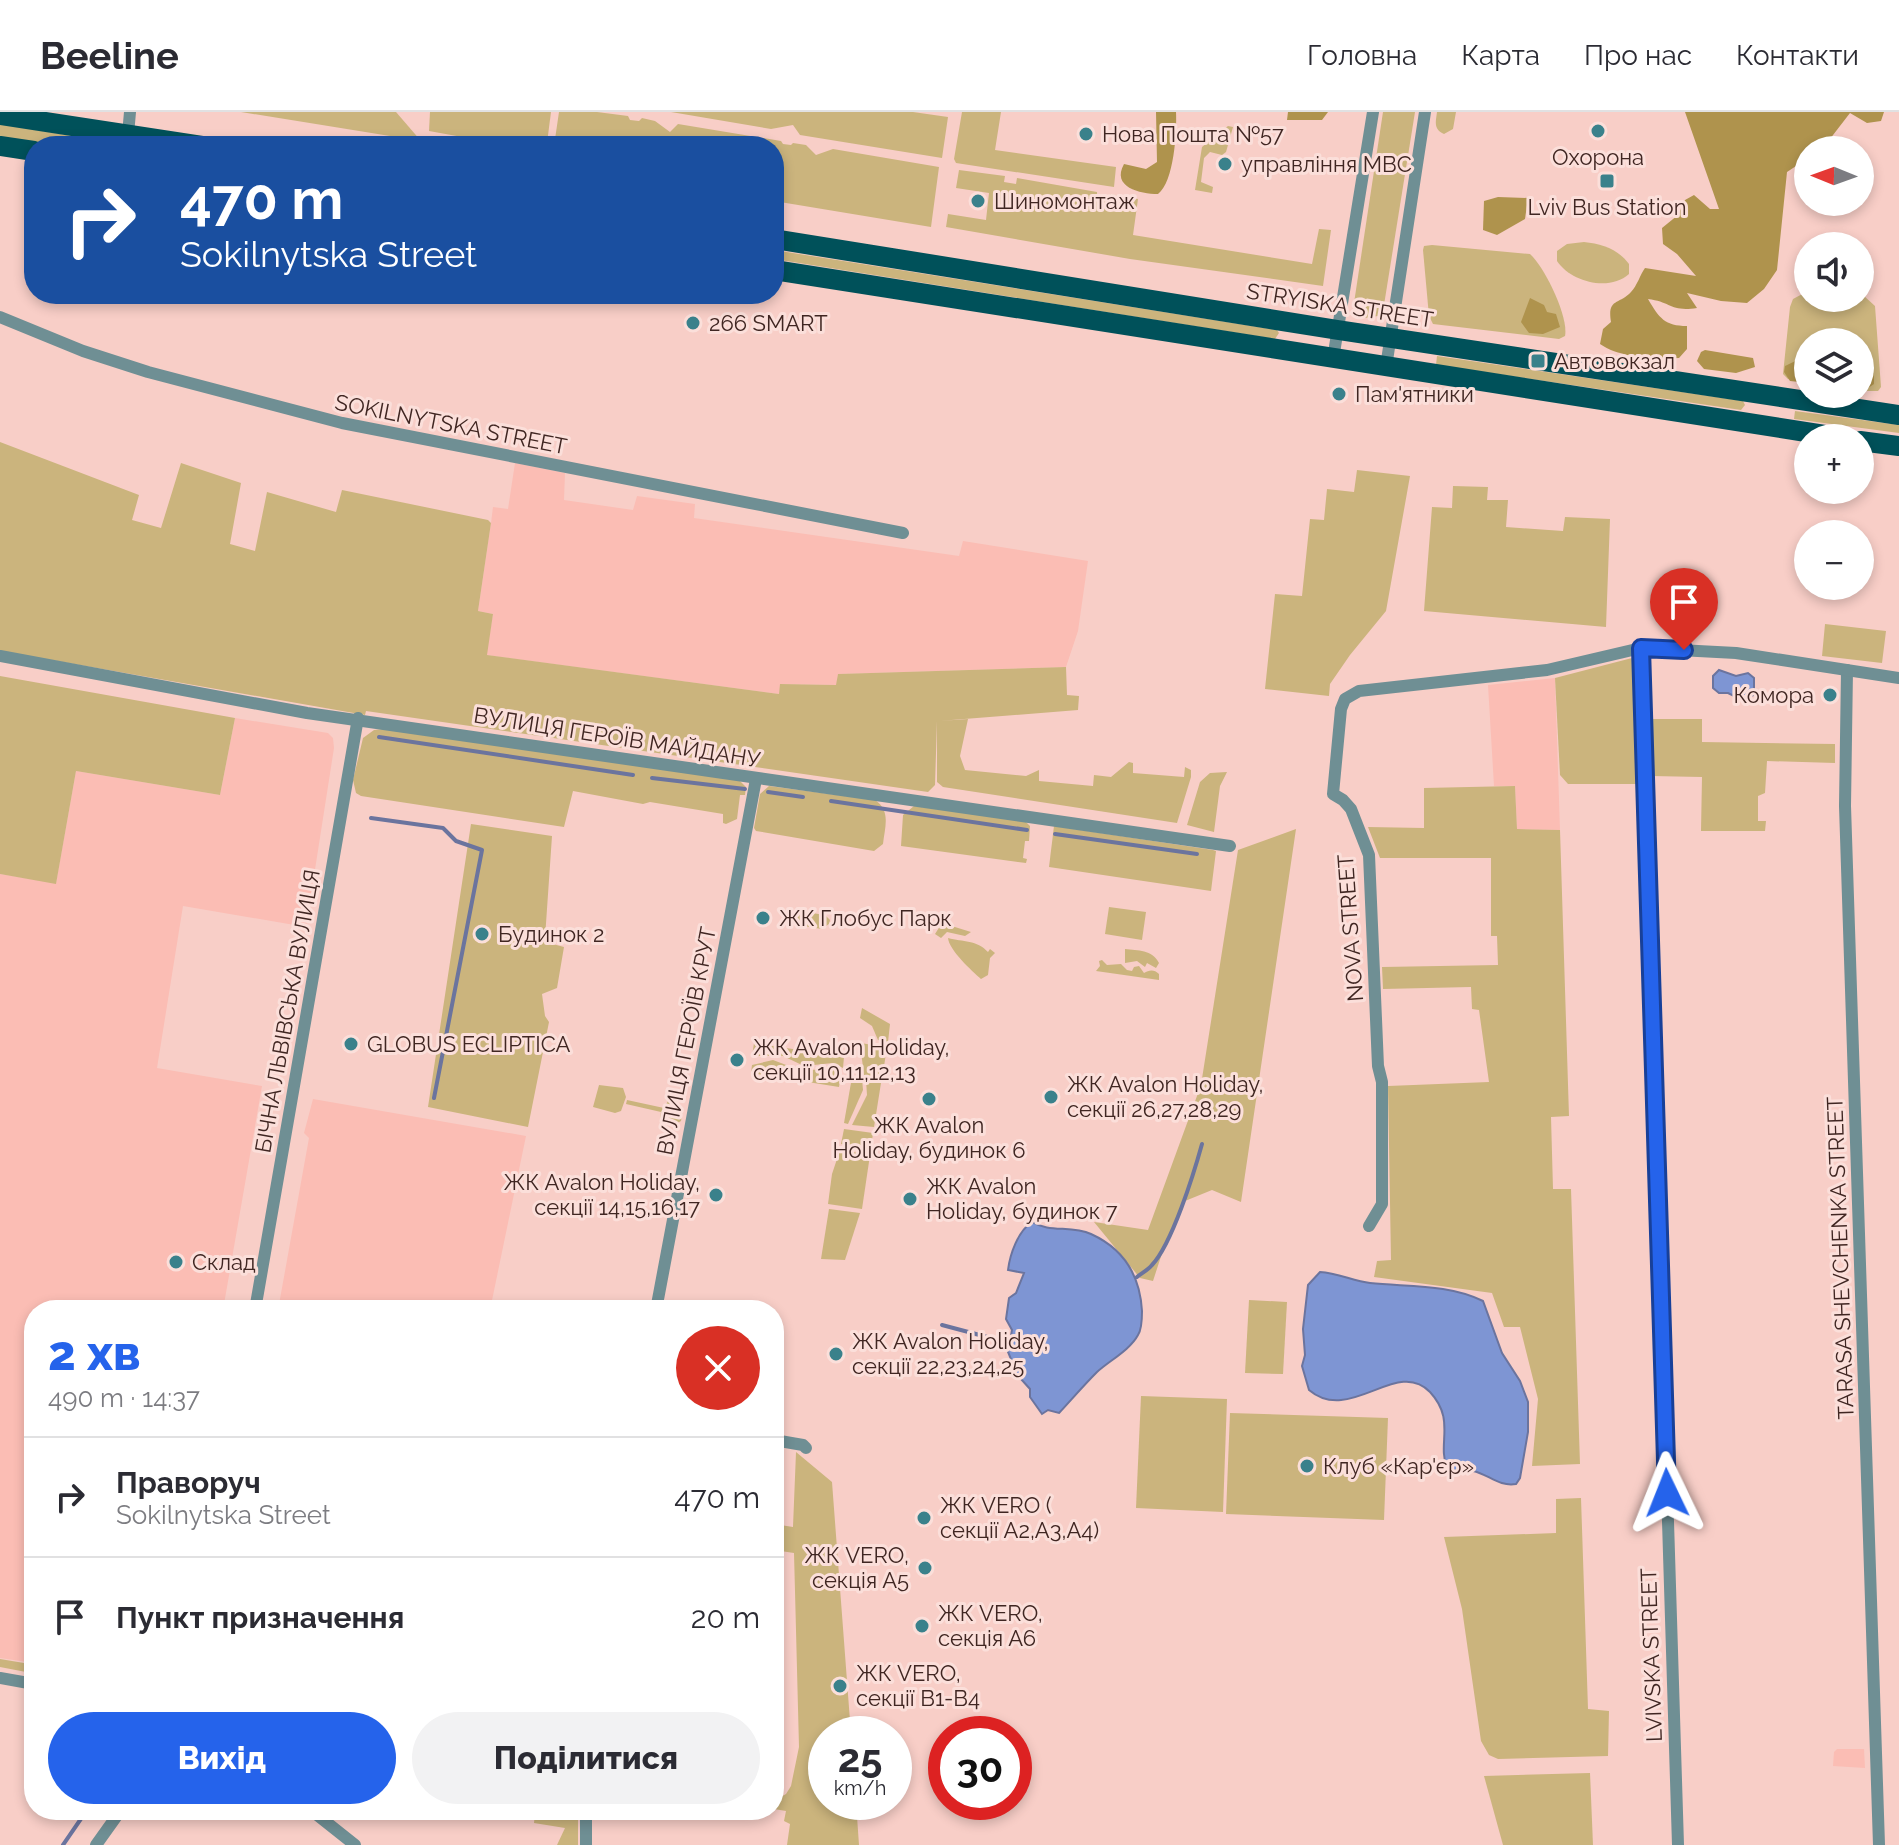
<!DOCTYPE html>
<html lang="uk">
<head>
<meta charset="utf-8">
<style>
	body { margin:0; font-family:Raleway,sans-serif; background:#f2f2f3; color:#2b2b33; height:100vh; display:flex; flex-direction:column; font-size:30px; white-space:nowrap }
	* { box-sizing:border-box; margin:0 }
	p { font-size:26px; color:#7c7c81 }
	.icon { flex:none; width:44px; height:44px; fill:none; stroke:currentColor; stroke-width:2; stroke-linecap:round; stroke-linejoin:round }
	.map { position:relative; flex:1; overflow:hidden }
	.side { position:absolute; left:24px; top:1188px; width:760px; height:520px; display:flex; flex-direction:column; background:#fff; border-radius:32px; box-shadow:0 4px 12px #0003 }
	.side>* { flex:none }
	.hud { position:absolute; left:24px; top:24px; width:760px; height:168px; border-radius:32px; box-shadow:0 4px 12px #0003; background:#1a4fa0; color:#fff; overflow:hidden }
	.needle { width:52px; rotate:271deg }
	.tools { position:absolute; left:1794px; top:24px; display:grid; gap:16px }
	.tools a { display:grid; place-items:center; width:80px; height:80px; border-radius:50%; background:#fff; box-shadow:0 4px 12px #0003; font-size:40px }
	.speed { position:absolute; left:808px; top:1604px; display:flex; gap:16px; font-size:40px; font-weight:700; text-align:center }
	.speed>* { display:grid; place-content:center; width:104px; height:104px; border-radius:50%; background:#fff; box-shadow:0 4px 12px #0003; line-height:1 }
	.speed small { font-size:20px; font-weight:400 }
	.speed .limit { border:12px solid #d22; background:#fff; color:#111 }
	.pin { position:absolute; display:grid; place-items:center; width:68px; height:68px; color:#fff; margin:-82px -34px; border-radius:50% 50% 50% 0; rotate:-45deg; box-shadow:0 0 8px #0007 }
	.pin .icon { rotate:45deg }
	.me { position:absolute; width:88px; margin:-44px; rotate:358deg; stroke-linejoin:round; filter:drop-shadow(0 0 6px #0008) }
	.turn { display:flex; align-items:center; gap:28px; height:168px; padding:0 24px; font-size:36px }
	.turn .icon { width:104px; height:104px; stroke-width:2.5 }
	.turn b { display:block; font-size:56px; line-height:68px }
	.round { display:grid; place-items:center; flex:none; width:84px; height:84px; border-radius:42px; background:#f2f2f3 }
	.summary { display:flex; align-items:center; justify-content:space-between; height:136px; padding:0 24px }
	h1 { font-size:48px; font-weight:800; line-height:60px; color:#2563eb }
	.cta { display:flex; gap:16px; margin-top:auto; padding:16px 24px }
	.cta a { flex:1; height:92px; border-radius:48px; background:#2563eb; color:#fff; font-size:32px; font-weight:800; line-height:92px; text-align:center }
	.cta a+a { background:#f2f2f3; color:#2b2b33 }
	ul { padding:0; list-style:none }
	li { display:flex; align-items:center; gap:24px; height:120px; padding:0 24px; border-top:2px solid #e1e1e2 }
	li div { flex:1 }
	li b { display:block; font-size:30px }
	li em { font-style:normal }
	header { display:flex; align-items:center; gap:48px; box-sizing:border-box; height:112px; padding:0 40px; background:#fff; border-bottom:2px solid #e1e1e2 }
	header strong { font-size:38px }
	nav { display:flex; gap:44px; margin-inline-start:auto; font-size:28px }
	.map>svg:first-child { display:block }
</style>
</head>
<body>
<header>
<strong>Beeline</strong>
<nav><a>Головна</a><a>Карта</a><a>Про нас</a><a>Контакти</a></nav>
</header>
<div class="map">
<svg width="1899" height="1733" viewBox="0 0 1899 1733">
	<rect width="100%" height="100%" fill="#f8cec7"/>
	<g fill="#fbbdb4">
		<path d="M515 351 565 361 564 388 633 398 637 384 695 392 694 406 959 444 963 429 1088 449 1078 519 1066 555 838 562 837 573 781 572 779 582 486 543 493 502 478 499 491 411 493 395 508 397Z"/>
		<path d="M1555 566 1560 718 1517 717 1515 674H1494L1488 573Z"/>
		<path d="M235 606 328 621 333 626 334 636 306 815 183 794 157 956 262 974 223 1198H34V1551L0 1546V762L56 771 76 659 220 683Z"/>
		<path d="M313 987 526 1024 490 1198H278L309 1026 304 1021Z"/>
		<path d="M1837 1637H1864L1865 1656 1833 1654 1834 1640Z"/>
	</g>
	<g fill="#cbb47d">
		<path d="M241 0H396L421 29Z"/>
		<path d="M430 0H551L547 31 501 32 429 19Z"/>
		<path d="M559 0H597L628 4 630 8 639 9 642 6 655 9 670 20 678 12 781 29 783 32 791 33 793 31 806 33 816 43 833 37 939 55 931 115 774 89V34H554Z"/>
		<path d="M671 0H913L948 5 942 46 800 23 793 13 771 17Z"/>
		<path d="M962 0H1001L995 38 1116 55 1114 75 956 51 954 47Z"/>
		<path d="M1383 0H1415L1384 193 1378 204 1365 206 1358 202 1354 191Z"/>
		<path d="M1437 0H1456L1453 17 1444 22C1433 17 1436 9 1437 0Z"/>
		<path d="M0 12 103 29 102 34H57L0 25Z"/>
		<path d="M1228 14 1233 15 1226 40 1222 43 1210 40 1204 46 1201 70 1213 75 1212 81 1195 78 1202 35Z"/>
		<path d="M959 58 1005 64 1004 70 1016 72 1017 66 1097 80V85L1109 87 1110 82 1138 87 1133 123 1312 152 1319 117 1331 118 1323 174 1130 147 946 115 948 102 986 108 989 81 956 76Z"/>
		<path d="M1584 130C1602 132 1618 137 1629 152V162C1609 180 1571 170 1557 149V139L1567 132Z"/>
		<path d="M1432 133 1530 142C1544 154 1569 205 1565 224L1559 227 1433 212 1429 204 1423 138 1424 134Z"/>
		<path d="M774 138 1277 218 1279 221 1275 227 774 147Z"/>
		<path d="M1808 179V186L1864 184 1875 194 1881 275 1878 279H1860V230H1808V271L1788 267 1783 262 1790 195 1793 187Z"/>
		<path d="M1437 244 1743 289 1745 293 1741 298 1436 253Z"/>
		<path d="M1795 299 1899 313V321L1794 307Z"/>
		<path d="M0 330 139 383 132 408 161 416 181 351 241 371 230 432 255 439 267 380 336 400 342 378 488 408 491 411 478 499 493 502 487 543 779 582 780 572 836 573 838 562 1066 555 1067 583 1079 584 1078 598 939 609 968 607 960 644 965 658 1026 664 1039 658V669L1093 674 1094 663 1111 665 1129 650 1133 651V661L1184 665 1185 655 1191 658V665L1177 711 943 675 937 670V609L935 673 928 680 366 599 365 603 0 539Z"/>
		<path d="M1357 358 1410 364 1386 499 1350 543 1330 572 1329 584 1265 577 1275 482 1302 484 1310 407 1324 408 1327 377 1354 380Z"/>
		<path d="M1453 374 1488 375 1487 388H1508L1506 415 1563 419 1565 405 1610 407 1606 515 1424 499 1432 395 1452 396Z"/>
		<path d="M1825 512 1886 519 1882 551 1822 544Z"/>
		<path d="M1632 546 1634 549 1636 672H1568L1560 663 1555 566Z"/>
		<path d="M0 564 235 606 220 683 76 659 56 772 0 762Z"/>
		<path d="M1649 607H1702V630L1835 632V651L1767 649 1765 681 1758 684V709H1766L1765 719H1701L1702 665 1651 664Z"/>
		<path d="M384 617 739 668 746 675 745 683H740L737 707 726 712 723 711V702L650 690 643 692 573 679 564 715 361 684 356 681 353 668 363 626 374 618Z"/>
		<path d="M1227 660 1220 674 1214 720 1187 713 1200 670 1210 661Z"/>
		<path d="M769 674 875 688C891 699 885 714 883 732L874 739 756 719 754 716 760 682Z"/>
		<path d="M1515 674 1517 717 1560 718 1569 1004 1551 1005 1553 1077H1571L1580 1352 1532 1354 1538 1287 1520 1215H1504L1492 1181 1374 1165 1377 1149 1391 1148 1388 974 1489 970 1479 898 1472 897 1471 875 1383 877 1382 855 1498 853 1497 824H1491V746H1380L1368 715 1424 716V676Z"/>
		<path d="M914 694 1025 709 1030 714 1029 729H1025L1023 746 1027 747 1026 751 901 734 903 703Z"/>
		<path d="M471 712 552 724 545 826 549 831 564 835 557 876 542 882 545 904 549 910 528 1015 428 995Z"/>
		<path d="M1054 714 1213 738 1216 739 1211 779 1049 755Z"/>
		<path d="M1296 717 1241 1090 1212 1078 1185 1089 1166 1129 1153 1169 1140 1166 1094 1110 1148 1118 1201 973 1238 738Z"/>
		<path d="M1109 795 1146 800 1142 828 1105 822Z"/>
		<path d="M799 799 825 803 830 808 829 812 822 817 796 813 793 803Z"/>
		<path d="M942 811 971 820 965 824 947 820 941 826 935 822Z"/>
		<path d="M948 826C963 830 977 828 988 840L990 837 995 841 990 846 988 863 981 867C972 859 949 838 948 826Z"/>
		<path d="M1125 837C1138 839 1152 837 1159 851L1156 856 1147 851 1145 855 1137 849 1125 851Z"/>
		<path d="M1102 848 1107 853 1121 852 1127 858 1132 859 1134 855 1139 854 1144 861C1149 858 1154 857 1159 862V868L1096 859 1100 854 1099 849Z"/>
		<path d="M862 896 890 912 888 930 878 928 872 914 860 906Z"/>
		<path d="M754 931 844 945 843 956 833 951 804 954 783 944H752Z"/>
		<path d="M860 931 887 935 882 967 864 964Z"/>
		<path d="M773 948 802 959 832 956 841 962 839 975 751 961 752 953Z"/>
		<path d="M852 965 862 967 863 978 848 1012 844 1011Z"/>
		<path d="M866 968 881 971 874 1015 852 1013 867 983Z"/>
		<path d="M599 973 623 976 626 985 621 999 615 1001 593 995Z"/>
		<path d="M627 988 664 996 668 989H675L683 996 681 1009 674 1013 660 1008 661 1000 626 992Z"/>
		<path d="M844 1017 873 1021 871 1037 841 1032Z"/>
		<path d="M840 1038 870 1043 862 1097 828 1092 832 1062Z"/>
		<path d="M829 1097 860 1101 845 1148 821 1147Z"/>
		<path d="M1249 1188 1287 1190 1283 1262 1245 1261Z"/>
		<path d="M1141 1284 1227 1287 1223 1400 1136 1396Z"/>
		<path d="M1230 1301 1388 1306 1384 1408 1226 1402Z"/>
		<path d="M796 1340 832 1370 851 1622H826V1690H856L859 1733H787L790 1712 784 1709 786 1699 774 1697V1689L786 1682 791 1674 799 1635 794 1441 774 1438V1412L793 1415Z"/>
		<path d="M1581 1386 1588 1597 1609 1599 1608 1644 1498 1647 1489 1643 1481 1629 1462 1497 1444 1425 1556 1421V1387Z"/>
		<path d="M28 1537H31L26 1560 0 1555V1547L24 1551Z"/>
		<path d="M1590 1661 1593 1733H1503L1484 1664Z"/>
		<path d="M517 1698H578V1733H557L565 1716 534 1711 535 1700Z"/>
	</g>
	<g fill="#af934d">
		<path d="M1156 0H1176C1177 20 1174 70 1158 82 1140 82 1111 75 1124 52L1146 57 1157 50Z"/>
		<path d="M1288 0H1328L1322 8H1287Z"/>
		<path d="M1685 0H1884L1881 9 1867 11 1850 1 1823 36 1808 38V46L1787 60 1777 158 1764 177 1747 191 1721 189 1687 181 1697 196C1670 200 1672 190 1648 187 1659 206 1665 214 1687 214V237L1679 246C1654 247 1620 246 1600 232L1603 217 1611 210C1607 186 1619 193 1631 180 1637 174 1640 163 1645 156L1696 164 1677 142 1663 132 1662 116 1678 103 1685 88 1694 83 1710 97H1719Z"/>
		<path d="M1498 85 1528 86 1525 107 1497 123 1483 118 1484 89Z"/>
		<path d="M1530 186 1544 193 1547 200 1556 202 1560 215 1543 222 1529 221 1521 210Z"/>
		<path d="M1705 238 1753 246 1755 255 1736 261 1704 257 1697 249 1701 240Z"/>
		<path d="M1808 243V271L1790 269 1784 260 1785 254Z"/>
		<path d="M1860 253 1874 261V272L1865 278H1860Z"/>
	</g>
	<g fill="#7e95d3" stroke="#6b749e" stroke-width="2">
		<path d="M1719 558 1736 564 1748 561 1754 566V583L1740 587 1728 581H1719L1713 576V564Z"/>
		<path d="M1032 1110C1050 1121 1071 1113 1091 1122 1124 1137 1140 1164 1142 1199 1142 1206 1142 1217 1138 1223 1130 1238 1109 1249 1097 1260 1084 1273 1072 1287 1059 1301L1048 1298 1042 1302 1030 1285V1277L1012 1257 1013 1252 1006 1235H1009L1012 1218 1006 1207 1009 1186 1016 1181 1024 1161 1008 1158C1010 1142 1018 1119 1032 1110Z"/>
		<path d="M1320 1160C1338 1161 1353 1169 1370 1171 1408 1175 1449 1172 1483 1189L1502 1241 1520 1269 1528 1290V1320L1520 1366 1516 1372C1499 1375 1488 1362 1473 1359 1463 1358 1456 1360 1447 1356 1437 1331 1456 1308 1430 1280 1397 1245 1350 1313 1309 1278L1302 1254 1305 1243 1303 1217 1308 1173Z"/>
	</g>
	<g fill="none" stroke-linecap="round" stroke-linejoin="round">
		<g stroke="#6b749e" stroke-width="4">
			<path d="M379 625 633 663"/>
			<path d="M652 666 745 677"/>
			<path d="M768 680 803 685"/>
			<path d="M831 689 1027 718"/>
			<path d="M371 706 443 716 456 729 482 738 434 986"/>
			<path d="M1055 722 1197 742"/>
			<path d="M1137 1165C1142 1161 1148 1158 1152 1153 1172 1132 1194 1061 1202 1032"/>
			<path d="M942 1213 991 1226 1006 1235"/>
			<path d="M63 1733 87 1698"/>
		</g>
		<g stroke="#6f8f94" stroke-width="12">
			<path d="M127 34 130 0"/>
			<path d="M0 205 83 239 148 260 342 311 903 421"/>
			<path d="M1333 247 1373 0"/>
			<path d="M1386 255 1425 0"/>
			<path d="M1641 536 1678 1733"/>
			<path d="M0 544 307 601 1230 734"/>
			<path d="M1847 558 1845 694 1879 1733"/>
			<path d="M1369 1114 1382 1092V970L1378 954 1369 743 1351 697 1343 688 1333 682 1341 597 1345 587 1359 579 1547 558 1641 536 1736 541 1899 566"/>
			<path d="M255 1198 358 606"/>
			<path d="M656 1198 756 667"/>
			<path d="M774 1328 803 1333 806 1336"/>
			<path d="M0 1566 34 1572"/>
			<path d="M311 1698 355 1733"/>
			<path d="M586 1698V1733"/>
			<path d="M96 1733 121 1698"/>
		</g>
		<g stroke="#00515a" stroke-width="20">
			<path d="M0 3 202 34"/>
			<path d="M0 34 34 39"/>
			<path d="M774 127 1338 218 1899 303"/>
			<path d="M774 158 1844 326"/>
			<path d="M1860 329 1899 334"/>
		</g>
	</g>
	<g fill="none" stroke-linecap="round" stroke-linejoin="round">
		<defs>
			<path id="route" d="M1667 1381 1641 536 1684 538"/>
		</defs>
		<use href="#route" stroke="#184099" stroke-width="20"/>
		<use href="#route" stroke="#2563eb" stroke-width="14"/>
	</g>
	<g fill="#3a818b" stroke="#fbdfda" stroke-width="3">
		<circle cx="1598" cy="19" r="8"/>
		<circle cx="1086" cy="22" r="8"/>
		<circle cx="1225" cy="52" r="8"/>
		<rect x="1599" y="61" width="16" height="16" rx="4"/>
		<circle cx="978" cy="89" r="8"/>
		<circle cx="693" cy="211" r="8"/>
		<rect x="1530" y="241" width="16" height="16" rx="4"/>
		<circle cx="1339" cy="282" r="8"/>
		<circle cx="1830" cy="583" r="8"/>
		<circle cx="763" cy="806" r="8"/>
		<circle cx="482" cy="822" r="8"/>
		<circle cx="351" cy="932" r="8"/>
		<circle cx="737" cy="948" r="8"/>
		<circle cx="1051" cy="985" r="8"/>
		<circle cx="929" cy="987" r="8"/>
		<circle cx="716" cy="1083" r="8"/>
		<circle cx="910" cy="1087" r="8"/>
		<circle cx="176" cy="1150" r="8"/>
		<circle cx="836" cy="1242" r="8"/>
		<circle cx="1307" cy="1354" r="8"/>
		<circle cx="924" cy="1406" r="8"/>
		<circle cx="925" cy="1456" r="8"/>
		<circle cx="922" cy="1514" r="8"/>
		<circle cx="840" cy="1574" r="8"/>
	</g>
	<g text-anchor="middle" stroke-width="6" stroke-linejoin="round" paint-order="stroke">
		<g font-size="22" fill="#402622" stroke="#fbdfda" text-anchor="start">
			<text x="1102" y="30">Нова Пошта №57</text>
			<text x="1598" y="53" text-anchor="middle">Охорона</text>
			<text x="1241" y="60">управління МВС</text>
			<text x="994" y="97">Шиномонтаж</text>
			<text x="1607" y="103" text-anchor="middle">Lviv Bus Station</text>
			<text x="709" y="219">266 SMART</text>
			<text x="1554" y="257">Автовокзал</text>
			<text x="1355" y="290">Пам'ятники</text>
			<text x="1814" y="591" text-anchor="end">Комора</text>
			<text x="779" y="814">ЖК Глобус Парк</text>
			<text x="498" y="830">Будинок 2</text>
			<text x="367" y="940">GLOBUS ECLIPTICA</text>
			<text x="753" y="943">ЖК Avalon Holiday,<tspan x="753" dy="25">секції 10,11,12,13</tspan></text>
			<text x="1067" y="980">ЖК Avalon Holiday,<tspan x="1067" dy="25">секції 26,27,28,29</tspan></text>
			<text x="929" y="1021" text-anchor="middle">ЖК Avalon<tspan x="929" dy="25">Holiday, будинок 6</tspan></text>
			<text x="700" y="1078" text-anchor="end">ЖК Avalon Holiday,<tspan x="700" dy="25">секції 14,15,16,17</tspan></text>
			<text x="926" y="1082">ЖК Avalon<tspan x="926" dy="25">Holiday, будинок 7</tspan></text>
			<text x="192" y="1158">Склад</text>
			<text x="852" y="1237">ЖК Avalon Holiday,<tspan x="852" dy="25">секції 22,23,24,25</tspan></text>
			<text x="1323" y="1362">Клуб «Кар'єр»</text>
			<text x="940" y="1401">ЖК VERO (<tspan x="940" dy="25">секції А2,А3,А4)</tspan></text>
			<text x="909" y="1451" text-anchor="end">ЖК VERO,<tspan x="909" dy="25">секція А5</tspan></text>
			<text x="938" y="1509">ЖК VERO,<tspan x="938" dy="25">секція А6</tspan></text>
			<text x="856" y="1569">ЖК VERO,<tspan x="856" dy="25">секції В1-В4</tspan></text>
		</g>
		<g font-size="22" fill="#402622" stroke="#fbdfda">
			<text transform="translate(1340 193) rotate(9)" y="8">STRYISKA STREET</text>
			<text transform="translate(451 312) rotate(11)" y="8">SOKILNYTSKA STREET</text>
			<text transform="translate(617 625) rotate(9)" y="8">ВУЛИЦЯ ГЕРОЇВ МАЙДАНУ</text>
			<text transform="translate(1350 816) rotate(-94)" y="8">NOVA STREET</text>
			<text transform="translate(287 899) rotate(-80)" y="8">БІЧНА ЛЬВІВСЬКА ВУЛИЦЯ</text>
			<text transform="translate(686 929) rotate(-79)" y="8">ВУЛИЦЯ ГЕРОЇВ КРУТ</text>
			<text transform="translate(1840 1146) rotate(-92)" y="8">TARASA SHEVCHENKA STREET</text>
			<text transform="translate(1651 1543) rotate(-92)" y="8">LVIVSKA STREET</text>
		</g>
	</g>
</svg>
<div class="tools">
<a><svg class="needle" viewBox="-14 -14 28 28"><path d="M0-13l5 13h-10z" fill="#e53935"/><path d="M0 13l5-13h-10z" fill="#7c7c81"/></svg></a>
<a><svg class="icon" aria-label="sound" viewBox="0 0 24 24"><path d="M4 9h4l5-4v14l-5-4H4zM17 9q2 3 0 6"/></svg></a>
<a><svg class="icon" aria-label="layers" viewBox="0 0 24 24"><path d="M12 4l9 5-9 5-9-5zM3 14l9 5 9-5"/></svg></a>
<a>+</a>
<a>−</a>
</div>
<div class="speed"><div>25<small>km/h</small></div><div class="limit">30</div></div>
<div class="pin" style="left:1684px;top:538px;background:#d93025"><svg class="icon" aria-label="arrive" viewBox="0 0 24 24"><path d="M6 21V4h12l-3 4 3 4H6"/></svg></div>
<svg class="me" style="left:1667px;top:1381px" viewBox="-20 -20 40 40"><path d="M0-17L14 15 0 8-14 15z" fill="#2563eb" stroke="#fff" stroke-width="4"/></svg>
<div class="hud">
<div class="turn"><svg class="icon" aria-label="right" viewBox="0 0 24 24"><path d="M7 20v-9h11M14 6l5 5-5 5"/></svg><div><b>470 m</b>Sokilnytska Street</div></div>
</div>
<section class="side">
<div class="summary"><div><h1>2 хв</h1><p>490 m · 14:37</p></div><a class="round" style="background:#d93025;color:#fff"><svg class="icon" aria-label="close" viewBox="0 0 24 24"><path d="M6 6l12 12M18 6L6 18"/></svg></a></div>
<ul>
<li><svg class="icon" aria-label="right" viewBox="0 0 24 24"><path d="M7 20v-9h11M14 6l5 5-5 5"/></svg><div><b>Праворуч</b><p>Sokilnytska Street</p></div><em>470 m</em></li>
<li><svg class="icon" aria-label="arrive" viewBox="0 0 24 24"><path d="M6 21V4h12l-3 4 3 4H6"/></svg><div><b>Пункт призначення</b></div><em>20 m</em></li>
</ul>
<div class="cta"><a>Вихід</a><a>Поділитися</a></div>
</section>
</div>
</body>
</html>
